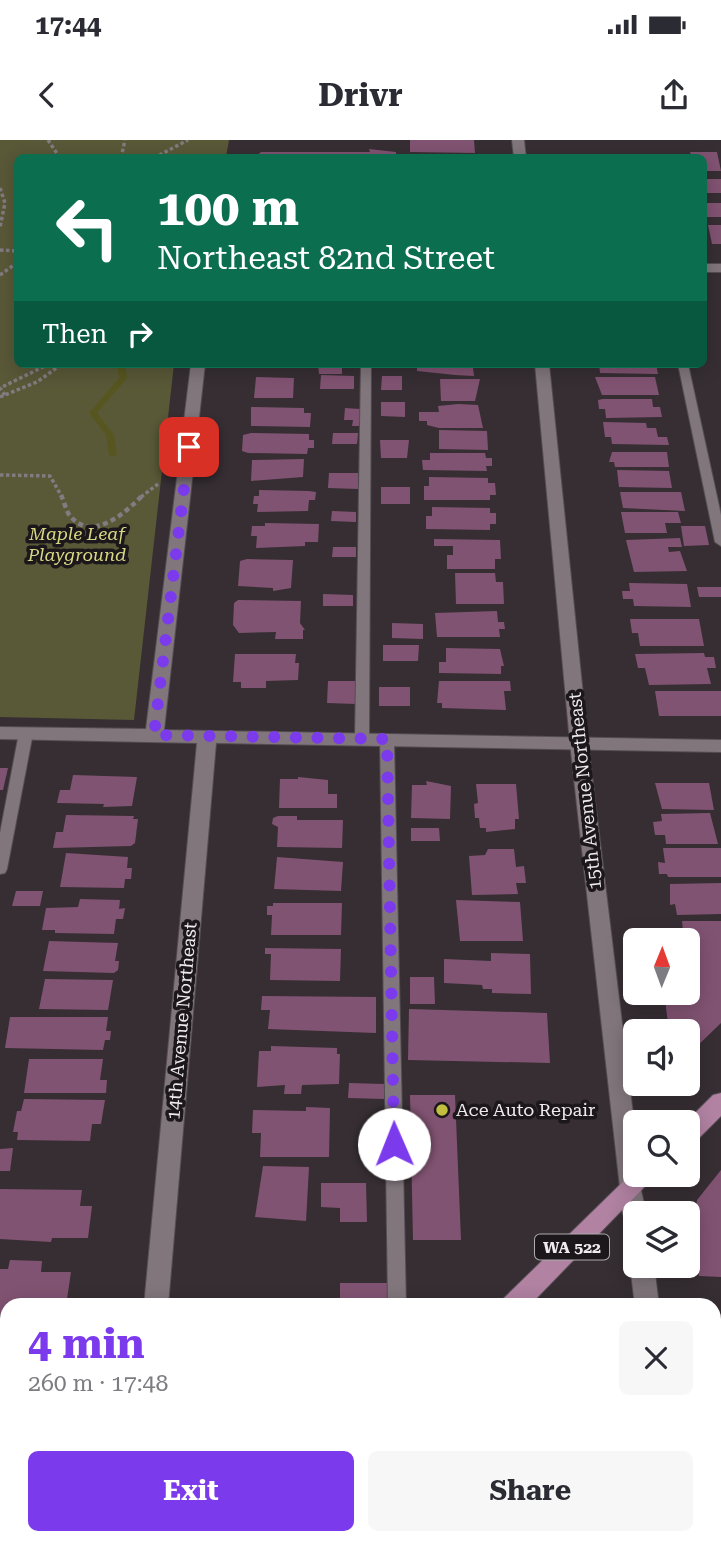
<!DOCTYPE html>
<html lang="en">
<head>
<meta charset="utf-8">
<style>
	body { margin:0; font-family:"Roboto Serif",serif; background:#f7f7f7; color:#2b2b33; height:100vh; display:flex; flex-direction:column; font-size:26px; white-space:nowrap }
	* { box-sizing:border-box; margin:0 }
	p { font-size:23px; color:#7c7c81 }
	.icon { flex:none; width:38px; height:38px; fill:none; stroke:currentColor; stroke-width:2; stroke-linecap:round; stroke-linejoin:round }
	.map { position:relative; flex:1; overflow:hidden }
	.side { position:absolute; left:0px; top:1158px; width:721px; height:247px; display:flex; flex-direction:column; background:#fff; border-radius:21px 21px 0 0; box-shadow:0 4px 18px #0003 }
	.side>* { flex:none }
	.top-card { position:absolute; left:14px; top:14px; width:693px; height:214px; border-radius:10px; box-shadow:0 4px 18px #0003; background:#0b6e4f; color:#fff; overflow:hidden }
	.needle { width:46px; rotate:1deg }
	.tools { position:absolute; left:623px; top:788px; display:grid; gap:14px }
	.tools a { display:grid; place-items:center; width:77px; height:77px; border-radius:10px; background:#fff; box-shadow:0 4px 18px #0003; font-size:35px }
	.pin { position:absolute; display:grid; place-items:center; width:60px; height:60px; color:#fff; margin:-30px; border-radius:14px; box-shadow:0 4px 10px #0006 }
	.me { position:absolute; width:77px; margin:-38px; rotate:359deg; stroke-linejoin:round; filter:drop-shadow(0 0 5px #0008) }
	.turn { display:flex; align-items:center; gap:24px; height:147px; padding:0 28px; font-size:32px }
	.turn .icon { width:91px; height:91px; stroke-width:2.5 }
	.turn b { display:block; font-size:49px; line-height:60px }
	.then { display:flex; align-items:center; height:66px; padding:0 28px; background:#0003; gap:14px; font-size:26px }
	.round { display:grid; place-items:center; flex:none; width:74px; height:74px; border-radius:10px; background:#f7f7f7 }
	.headline { display:flex; align-items:center; justify-content:space-between; height:119px; padding:0 28px }
	h1 { font-size:42px; font-weight:700; line-height:52px; color:#7c3aed }
	.primary-button { display:flex; gap:14px; margin-top:auto; padding:14px 28px }
	.primary-button a { flex:1; height:80px; border-radius:10px; background:#7c3aed; color:#fff; font-size:28px; font-weight:700; line-height:80px; text-align:center }
	.primary-button a+a { background:#f7f7f7; color:#2b2b33 }
	.status { display:flex; justify-content:space-between; align-items:center; height:49px; padding:0 35px; background:#fff; direction:ltr }
	.status svg { height:19px; fill:currentColor }
	header { display:flex; justify-content:space-between; align-items:center; height:91px; padding:0 28px; background:#fff; font-size:32px; font-weight:700 }
	.map>svg:first-child { display:block }
</style>
</head>
<body>
<div class="status"><b>17:44</b><svg viewBox="0 0 49 12"><path d="M0 12V9h3v3zM5 12V6h3v6zM10 12V3h3v9zM15 12V0h3v12zM26 1h20v11H26zM47 4h2v5h-2z"/></svg></div>
<header><svg class="icon" aria-label="back" viewBox="0 0 24 24"><path d="M15 5l-7 7 7 7"/></svg>Drivr<svg class="icon" aria-label="share" viewBox="0 0 24 24"><path d="M12 15V3M7 8l5-5 5 5M5 13v7h14v-7"/></svg></header>
<div class="map">
<svg width="721" height="1405" viewBox="0 0 721 1405">
	<rect width="100%" height="100%" fill="#362e33"/>
	<path fill="#595938" d="M0 0H229L226 17 18 18V224H174L134 580 0 577Z"/>
	<g fill="none" stroke-linecap="round" stroke-linejoin="round">
		<path fill="#575620" fill-rule="evenodd" d="M117 224H125L127 238 97 273 114 295 117 315 113 317 109 315 106 295 89 273 119 238Z"/>
	</g>
	<g fill="#815372">
		<path d="M410 0H474L475 13 410 12Z"/>
		<path d="M369 9 396 12V18H254L261 12H370Z"/>
		<path d="M690 12H717L721 31H704V18H692Z"/>
		<path d="M563 14 611 15V18H564Z"/>
		<rect x="704" y="39" width="17" height="14"/>
		<rect x="704" y="63" width="17" height="14"/>
		<path d="M708 85H721V104H712Z"/>
		<rect x="253" y="224" width="52" height="3"/>
		<path d="M318 224H346V228H342V234H319Z"/>
		<path d="M417 224H479V228H473L474 236 455 235 417 231Z"/>
		<path d="M599 224H656L658 234 600 233Z"/>
		<path d="M321 235 354 236V249H320Z"/>
		<path d="M382 236H402V250H381Z"/>
		<path d="M256 237 294 238 293 258H254Z"/>
		<path d="M595 237H655L659 255H602Z"/>
		<path d="M440 239H480L475 261H441Z"/>
		<path d="M603 259H652L653 267H660L662 277 606 278 605 269H599L598 260Z"/>
		<path d="M381 262H405V277L381 276Z"/>
		<path d="M458 264 478 265 483 288H439L427 285V281H419V272H439L438 266Z"/>
		<path d="M251 267 304 268V273H311L310 287 251 286Z"/>
		<path d="M345 268 360 269V286H352L353 280H344Z"/>
		<path d="M603 282 646 283 647 288H656L658 297H667L669 305 612 304 611 297H605Z"/>
		<path d="M439 290 487 291 488 310 439 309Z"/>
		<path d="M251 293 309 294V300H314V308H308L307 314 248 313 242 311 243 295Z"/>
		<path d="M333 293H358L357 304H332Z"/>
		<path d="M380 300H409L407 318H381Z"/>
		<path d="M612 312H667L669 327H615L614 322H609Z"/>
		<path d="M430 313H485L486 318H492V326H486L487 331 423 330 422 320H430Z"/>
		<path d="M304 319 303 337 251 341 252 320Z"/>
		<path d="M617 330 669 331 672 348 619 347Z"/>
		<path d="M329 333H358V349L328 348Z"/>
		<path d="M429 337 488 338V343H495L496 355H490V360H424V346H429Z"/>
		<rect x="381" y="347" width="29" height="17"/>
		<path d="M259 350 309 351 316 352 315 360H309L308 371 257 372 258 364H253L254 356H259Z"/>
		<path d="M620 352H681L685 371 623 368Z"/>
		<path d="M432 367 490 368V373H496V384H490V390L426 389V376H432Z"/>
		<path d="M332 371 356 372V382L331 381Z"/>
		<path d="M621 372H678L681 383H665L667 393H625Z"/>
		<path d="M265 383 319 384 318 402H305V406L256 408 257 396H251L252 386H265Z"/>
		<path d="M681 386H705L709 405 684 406Z"/>
		<path d="M680 398 682 407H668L669 412 680 411 687 431 634 432 626 400Z"/>
		<path d="M434 399 500 400 501 419H495V429H447V415H453V406H434Z"/>
		<path d="M333 407H356V417H332Z"/>
		<path d="M247 419 293 420 291 448 273 451V448L238 446 240 421Z"/>
		<path d="M455 433H495L496 442H503L504 464H456Z"/>
		<path d="M629 443 687 444 691 467 634 466 633 459H623L622 451H630Z"/>
		<path d="M697 447H721V457H699Z"/>
		<path d="M323 454 353 455V466H323Z"/>
		<path d="M238 460 301 461 300 483 305 490H303V499H275L276 492 239 493 233 485 234 463Z"/>
		<path d="M497 471 498 482H504L505 489H499L500 497H437L435 473Z"/>
		<path d="M630 479H699L704 506H640L638 493H632Z"/>
		<path d="M392 483 423 484V499L392 498Z"/>
		<path d="M383 505H419L418 521H383Z"/>
		<path d="M446 508 500 509 504 526H501V534L439 533V522H446Z"/>
		<path d="M704 513 705 517H714L716 528H707L711 544 649 545 645 528H638L635 514Z"/>
		<path d="M235 514H296L295 523H299L298 540 266 541V548H241V542H233Z"/>
		<path d="M328 541H357L356 564 327 563Z"/>
		<path d="M439 541H510L511 551H504L506 570 442 568V563H437Z"/>
		<rect x="379" y="547" width="31" height="19"/>
		<path d="M655 551H721V576H659Z"/>
		<path d="M0 628H8L3 650H0Z"/>
		<path d="M73 635 137 637 132 666 103 667 104 664 57 663 60 650H70Z"/>
		<path d="M298 637 328 640V654H337V668H279L280 639H298Z"/>
		<path d="M426 641 451 646 450 679 411 678 412 645H427Z"/>
		<path d="M655 643H709L714 670 662 669Z"/>
		<path d="M476 644H516L519 679H515V689L486 692V688H480L479 678H475L474 664 478 663Z"/>
		<path d="M710 673 718 704H666L665 695H655L653 682 662 681 661 674Z"/>
		<path d="M66 675 134 676 133 679H138L135 703 131 706 53 708 56 692H63Z"/>
		<path d="M278 676H297V680H343L342 708 277 707 278 687 272 684 273 678Z"/>
		<path d="M411 688H439L440 701H411Z"/>
		<path d="M663 708H721V737H668L667 734H659L658 722 665 723Z"/>
		<path d="M488 709H514L516 727 524 726 526 743H516L518 754 472 755 469 716 485 715Z"/>
		<path d="M66 713 128 717 127 728H132L131 739H125L124 748 60 747Z"/>
		<path d="M277 717 343 722 341 751 274 749Z"/>
		<path d="M721 743V774L677 775 675 764 670 765V744Z"/>
		<path d="M16 751H43L40 766H12Z"/>
		<path d="M80 759 120 760 119 769 125 768 123 779H116L114 794 55 793V790H42L46 768 78 767Z"/>
		<path d="M456 760 520 762 523 801H460Z"/>
		<path d="M273 763H342L341 795H271L272 775H267V766H273Z"/>
		<path d="M682 781H721V883L692 911H688V891H669L664 852H688V846H691L688 800H684Z"/>
		<path d="M49 801 118 803 115 821H119L118 830 114 833 43 831Z"/>
		<path d="M265 808 341 809 340 841 270 840 271 814H265Z"/>
		<path d="M491 813 530 814 531 854 492 853V849H483L482 845 444 843V819L491 821Z"/>
		<path d="M410 837H434L435 864H410Z"/>
		<path d="M45 839 113 840 108 870 39 869Z"/>
		<path d="M262 856 376 857V893L268 889 270 870H261Z"/>
		<path d="M409 869 547 873 550 923 408 920Z"/>
		<path d="M10 877H108L106 891H111L110 900H105L103 910 5 908Z"/>
		<path d="M271 906 337 908V914H340L339 944 302 945 301 954H284L285 945 257 947 259 911H271Z"/>
		<path d="M29 919H103L100 940H107L106 953H24Z"/>
		<path d="M349 943 384 944V959L348 958Z"/>
		<path d="M410 955H455L461 1100H413Z"/>
		<path d="M24 959 105 960 101 984H92L90 1001 17 1000 18 992H13L17 971H21Z"/>
		<path d="M306 967 330 968 329 1017H260L261 993H252L253 970 306 971Z"/>
		<path d="M13 1008 10 1031H0V1009Z"/>
		<path d="M263 1026 309 1027 306 1081 255 1077Z"/>
		<path d="M721 1030V1137L699 1136 693 1097 697 1060Z"/>
		<path d="M321 1043H366L367 1082H340V1068L321 1067Z"/>
		<path d="M0 1049 82 1050 80 1066H92L88 1098H52L51 1102 0 1099Z"/>
		<path d="M10 1120 42 1121 41 1132H71L66 1166H7V1174H0V1129H8Z"/>
		<rect x="340" y="1143" width="50" height="23"/>
		<rect x="0" y="1191" width="7" height="55"/>
		<path d="M714 1194H721V1303L714 1256Z"/>
		<path d="M0 1293 7 1294V1358H0Z"/>
		<path d="M513 1398H606L607 1405H513Z"/>
	</g>
	<g fill="none" stroke-linecap="round" stroke-linejoin="round">
		<defs>
			<g id="service">
				<path d="M361 224H371L369 599 362 604 355 599Z"/>
				<path d="M678 224H688L721 375V406L715 402Z"/>
				<path d="M26 588 33 593 7 729 5 733 0 734V693L19 593Z"/>
				<path d="M387 594 394 599 406 1166H388L380 599Z"/>
			</g>
			<g id="minor">
				<rect x="704" y="124" width="17" height="8"/>
				<path d="M191 224H205L164 590 721 600V612L216 603 168 1166H144L197 603 0 599V587L146 589Z"/>
				<rect x="124" y="1398" width="26" height="7"/>
			</g>
			<g id="tertiary">
				<path d="M512 0H524L526 18H514Z"/>
				<path d="M535 224H549L588 603 635 990V1034H641L642 1048 639 1055 631 1058 623 1055 620 1048 570 603Z"/>
			</g>
			<g id="secondary">
				<path d="M631 1038 639 1041 646 1073H635V1087L627 1084C621 1072 617 1053 623 1041Z"/>
				<path d="M635 1117V1125H654L659 1166H635L630 1125Z"/>
				<path d="M659 1398H685L686 1405H660Z"/>
			</g>
			<g id="primary">
				<path d="M721 953V976L696 1001 688 1003 686 982 713 955Z"/>
				<path d="M635 1030V1034H657L529 1166H500L504 1158Z"/>
				<path d="M256 1398H286L283 1405H253Z"/>
			</g>
		</defs>
		<use href="#service" stroke="#544d52" stroke-width="2"/>
		<use href="#minor" stroke="#544d52" stroke-width="2"/>
		<use href="#tertiary" stroke="#544d52" stroke-width="2"/>
		<use href="#secondary" stroke="#544d52" stroke-width="2"/>
		<use href="#primary" stroke="#544d52" stroke-width="2"/>
		<g stroke="#827b80" stroke-width="3.5" stroke-dasharray="3.5 2.5" stroke-linecap="butt">
			<path d="M48 0 60 18"/>
			<path d="M121 18 125 0"/>
			<path d="M154 18 188 0"/>
			<path d="M0 48 5 63 0 87"/>
			<path d="M0 110 18 111"/>
			<path d="M0 135 18 122"/>
			<path d="M5 255 0 248 49 224"/>
			<path d="M0 257 37 242 62 224"/>
			<path d="M0 335 50 336 62 357"/>
			<path d="M141 357 158 344"/>
		</g>
		<path stroke="#827b80" stroke-width="4.5" stroke-dasharray="5 3.5" stroke-linecap="butt" d="M61 355C64 361 66 371 70 376 93 403 126 372 143 355"/>
		<use href="#service" fill="#80767c" fill-rule="evenodd"/>
		<use href="#minor" fill="#80767c" fill-rule="evenodd"/>
		<use href="#tertiary" fill="#80767c" fill-rule="evenodd"/>
		<use href="#secondary" fill="#80767c" fill-rule="evenodd"/>
		<use href="#primary" fill="#b182a2" fill-rule="evenodd"/>
	</g>
	<g fill="none" stroke-linecap="round" stroke-linejoin="round">
		<path stroke="#7c3aed" stroke-width="12" stroke-dasharray="0 21.6" d="M189 307 154 595 387 599 394 1004"/>
	</g>
	<circle fill="#c1be40" stroke="#1b171a" stroke-width="2.5" cx="442" cy="970" r="7"/>
	<g text-anchor="middle" stroke-width="7" stroke-linejoin="round" paint-order="stroke">
		<rect fill="#1b171a" stroke="#afabae" stroke-width="2" x="535" y="1094.5" width="74" height="25" rx="5"/>
		<g font-size="16" font-weight="bold" fill="#efeaed">
			<text x="572" y="1113">WA 522</text>
		</g>
		<g font-size="18" font-style="italic" fill="#d9d885" stroke="#1b171a">
			<text x="77" y="400">Maple Leaf<tspan x="77" dy="21">Playground</tspan></text>
		</g>
		<g font-size="18" fill="#efeaed" stroke="#1b171a">
			<text transform="translate(585 651) rotate(-96)" y="6">15th Avenue Northeast</text>
			<text transform="translate(182 881) rotate(-85)" y="6">14th Avenue Northeast</text>
		</g>
		<g font-size="18" fill="#efeaed" stroke="#1b171a" text-anchor="start">
			<text x="456" y="976">Ace Auto Repair</text>
		</g>
	</g>
</svg>
<div class="tools">
<a><svg class="needle" viewBox="-14 -14 28 28"><path d="M0-13l5 13h-10z" fill="#e53935"/><path d="M0 13l5-13h-10z" fill="#7c7c81"/></svg></a>
<a><svg class="icon" aria-label="sound" viewBox="0 0 24 24"><path d="M4 9h4l5-4v14l-5-4H4zM17 9q2 3 0 6"/></svg></a>
<a><svg class="icon" aria-label="search" viewBox="0 0 24 24"><circle cx="10" cy="10" r="6"/><path d="M15 15l6 6"/></svg></a>
<a><svg class="icon" aria-label="layers" viewBox="0 0 24 24"><path d="M12 4l9 5-9 5-9-5zM3 14l9 5 9-5"/></svg></a>
</div>
<div class="pin" style="left:189px;top:307px;background:#d93025"><svg class="icon" aria-label="arrive" viewBox="0 0 24 24"><path d="M6 21V4h12l-3 4 3 4H6"/></svg></div>
<svg class="me" style="left:394px;top:1004px" viewBox="-20 -20 40 40"><circle r="19" fill="#fff"/><path d="M0-13L10 11 0 6-10 11z" fill="#7c3aed"/></svg>
<div class="top-card">
<div class="turn"><svg class="icon" aria-label="left" viewBox="0 0 24 24"><path d="M17 20v-9H6M10 6l-5 5 5 5"/></svg><div><b>100 m</b>Northeast 82nd Street</div></div>
<div class="then">Then<svg class="icon" aria-label="right" viewBox="0 0 24 24"><path d="M7 20v-9h11M14 6l5 5-5 5"/></svg></div>
</div>
<section class="side">
<div class="headline"><div><h1>4 min</h1><p>260 m · 17:48</p></div><a class="round"><svg class="icon" aria-label="close" viewBox="0 0 24 24"><path d="M6 6l12 12M18 6L6 18"/></svg></a></div>
<div class="primary-button"><a>Exit</a><a>Share</a></div>
</section>
</div>
</body>
</html>
